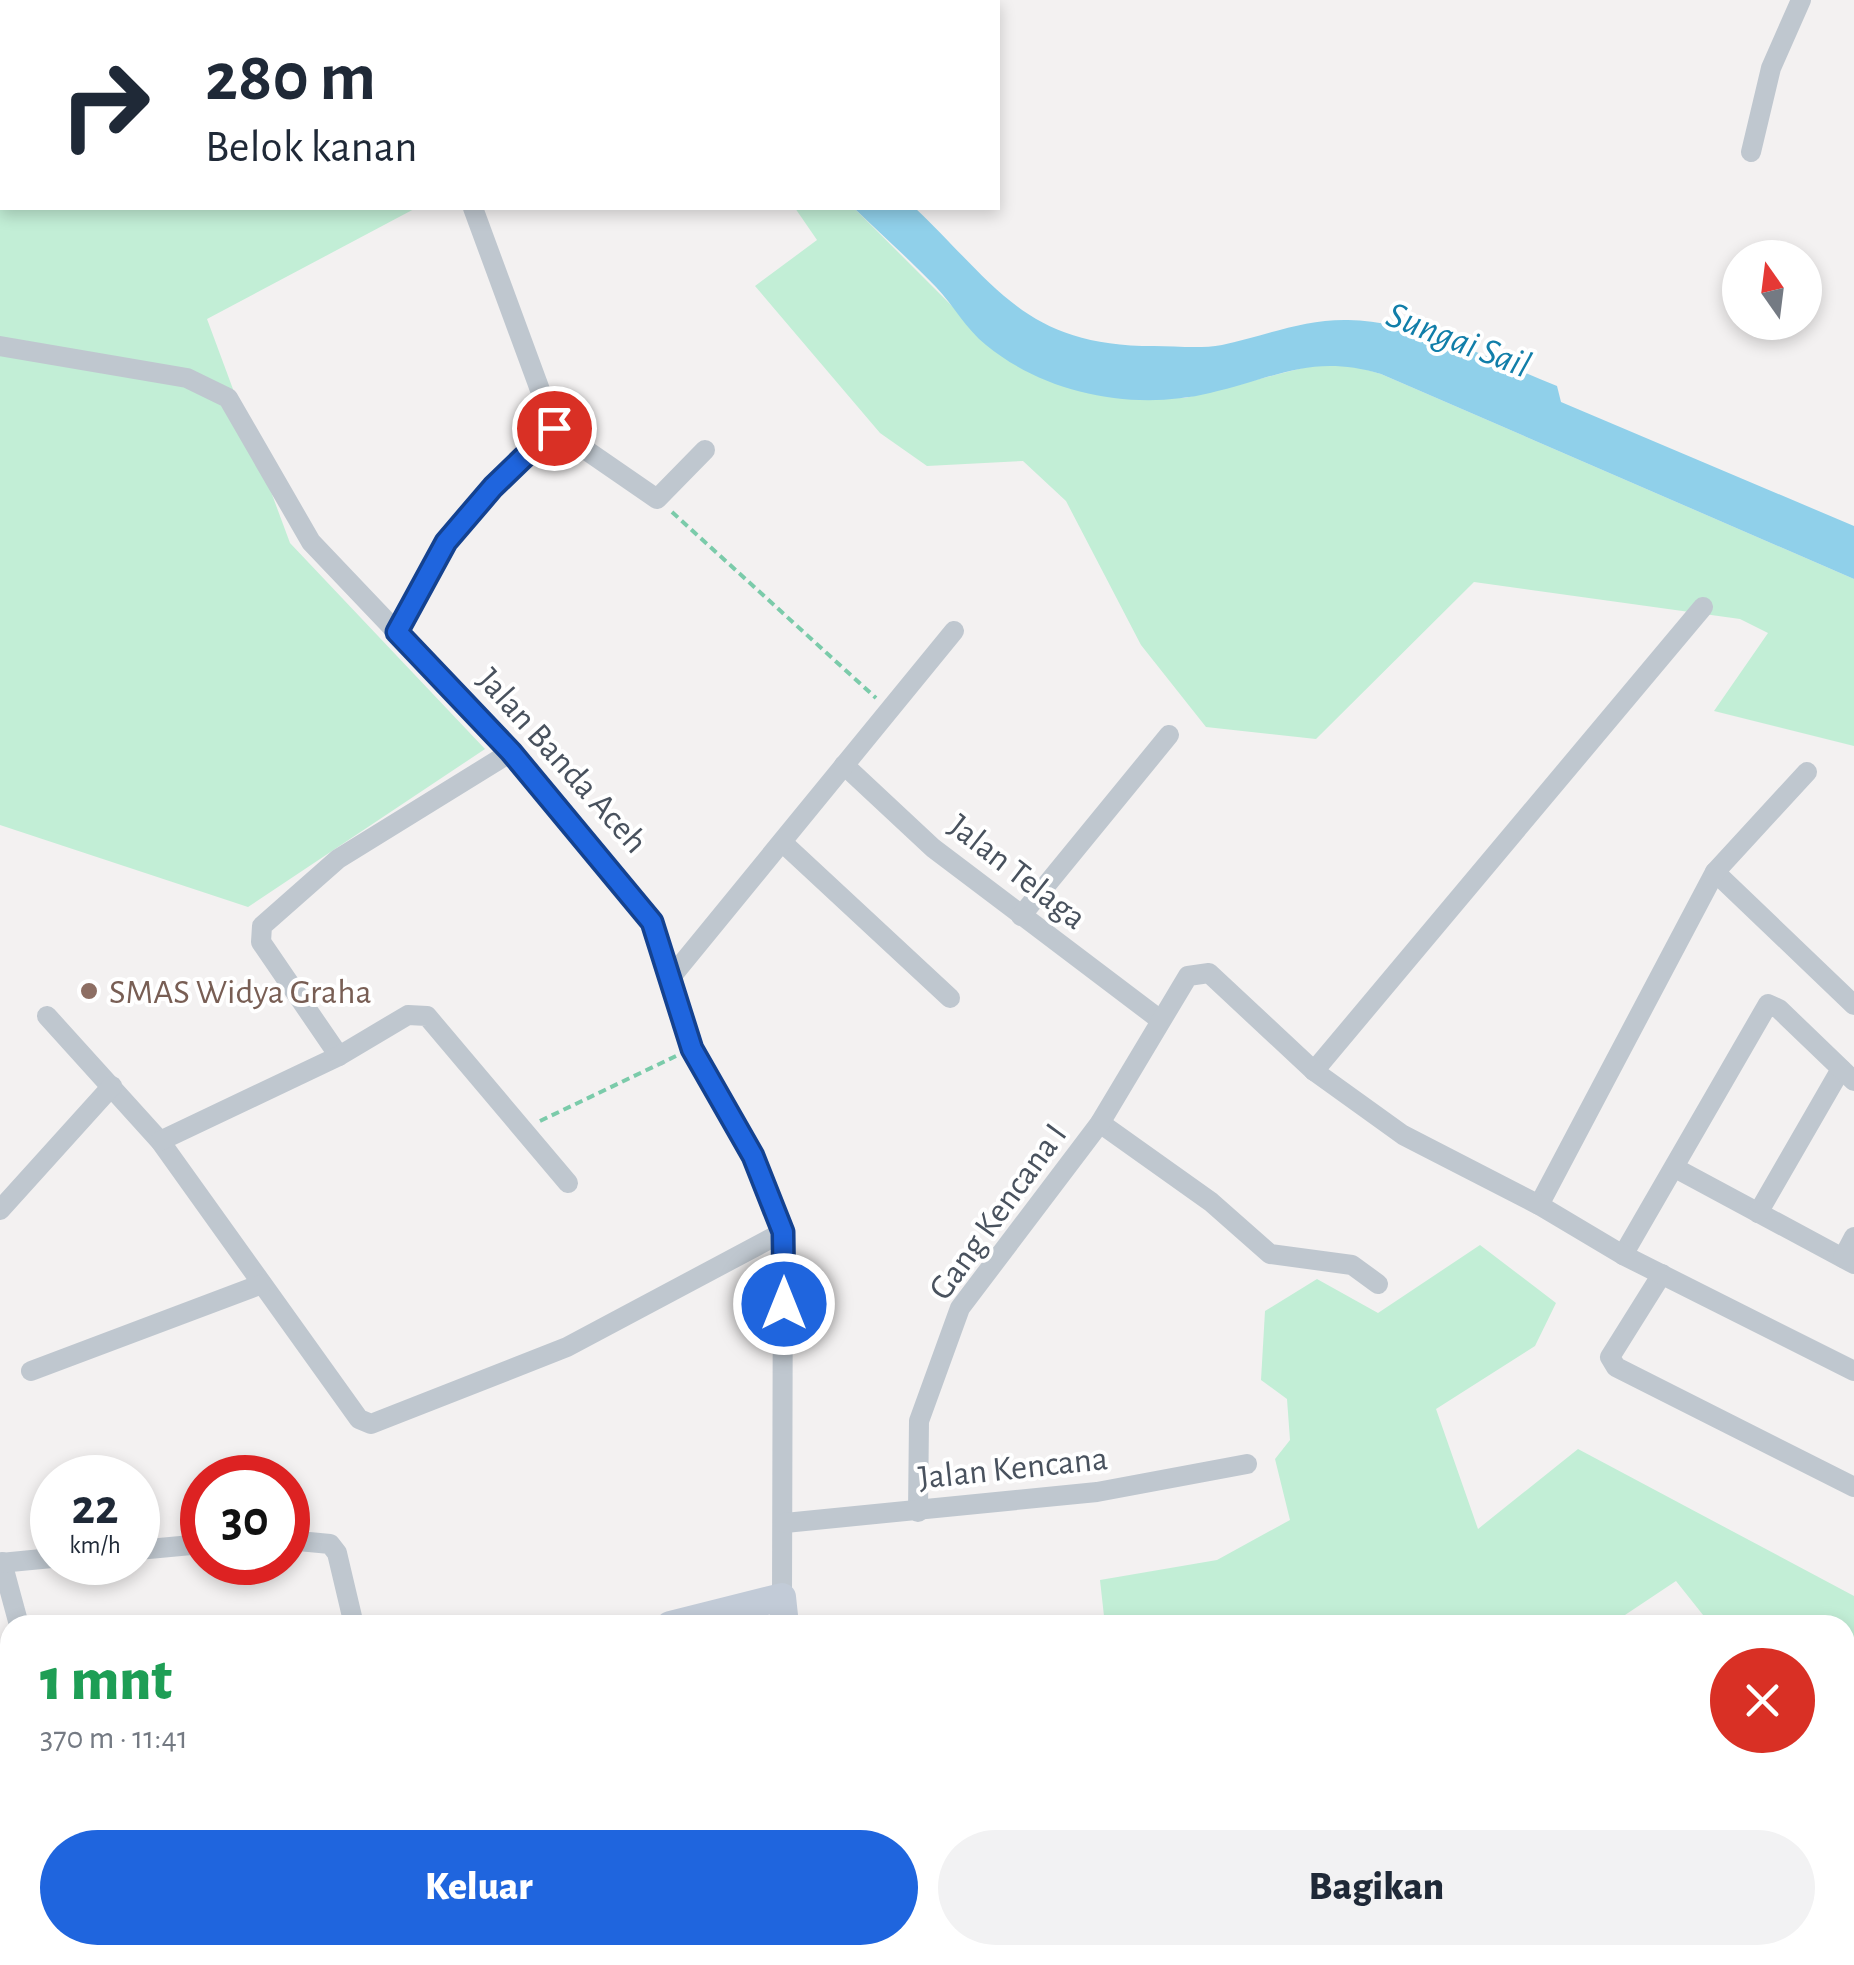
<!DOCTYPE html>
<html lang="id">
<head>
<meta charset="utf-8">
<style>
	body { margin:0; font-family:"Alegreya Sans",sans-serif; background:#f2f2f3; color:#1f2937; height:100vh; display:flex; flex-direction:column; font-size:38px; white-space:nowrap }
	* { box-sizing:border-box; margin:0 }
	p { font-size:32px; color:#747a83 }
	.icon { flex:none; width:55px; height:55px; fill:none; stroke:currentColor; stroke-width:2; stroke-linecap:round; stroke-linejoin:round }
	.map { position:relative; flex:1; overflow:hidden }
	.drawer { position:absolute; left:0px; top:1615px; width:1855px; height:350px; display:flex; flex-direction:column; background:#fff; border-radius:30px 30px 0 0; box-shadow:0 5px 15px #0003 }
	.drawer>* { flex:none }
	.top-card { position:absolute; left:0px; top:0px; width:1000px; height:210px; box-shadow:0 5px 15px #0003; background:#fff; color:#1f2937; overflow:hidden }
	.needle { width:65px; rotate:346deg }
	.controls { position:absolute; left:1722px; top:240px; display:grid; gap:20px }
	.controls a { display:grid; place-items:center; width:100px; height:100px; border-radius:50%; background:#fff; box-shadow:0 5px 15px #0003; font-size:50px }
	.speed { position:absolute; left:30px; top:1455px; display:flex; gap:20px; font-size:50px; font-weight:700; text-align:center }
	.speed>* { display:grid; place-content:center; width:130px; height:130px; border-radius:50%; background:#fff; box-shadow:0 5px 15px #0003; line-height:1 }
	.speed small { font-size:25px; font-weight:400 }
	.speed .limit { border:15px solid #d22; background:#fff; color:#111 }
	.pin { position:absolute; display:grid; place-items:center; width:85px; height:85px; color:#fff; margin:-42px; border:5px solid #fff; border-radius:50%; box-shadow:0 2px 10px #0007 }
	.me { position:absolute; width:110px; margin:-55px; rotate:0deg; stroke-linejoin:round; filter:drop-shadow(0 0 8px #0008) }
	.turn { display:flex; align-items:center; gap:35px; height:210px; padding:0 40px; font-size:45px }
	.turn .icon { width:130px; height:130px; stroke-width:2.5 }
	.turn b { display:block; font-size:70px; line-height:85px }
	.round { display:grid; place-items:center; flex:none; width:105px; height:105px; border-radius:52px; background:#f2f2f3 }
	.summary { display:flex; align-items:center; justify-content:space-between; height:170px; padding:0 40px }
	h1 { font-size:60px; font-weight:800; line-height:75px; color:#1e9e55 }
	.primary-button { display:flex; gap:20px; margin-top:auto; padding:20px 40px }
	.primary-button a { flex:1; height:115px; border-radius:60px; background:#1f65de; color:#fff; font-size:40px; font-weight:800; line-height:115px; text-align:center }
	.primary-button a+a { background:#f2f2f3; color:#1f2937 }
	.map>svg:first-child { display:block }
</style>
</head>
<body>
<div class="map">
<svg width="1854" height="1965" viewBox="0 0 1854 1965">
	<rect width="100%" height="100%" fill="#f3f1f1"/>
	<path fill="#fbe7e3" d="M1569 1955H1761V1965H1571Z"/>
	<g fill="#c2eed6">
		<path d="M0 0 544 2H2V208H416L207 319 290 543 485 749 248 907 0 825Z"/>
		<path d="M795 208H854L954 308 1107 397 1185 398 1322 363 1347 364 1381 374 1854 579V746L1714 711 1768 633 1740 619 1474 582 1316 739 1206 727 1141 645 1066 501 1023 461 927 466 880 433 755 286 817 240Z"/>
		<path d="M1480 1245 1556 1303 1535 1346 1436 1409 1478 1529 1578 1449 1854 1596V1965H1821L1820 1955H1845V1625H1711L1676 1581 1610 1625H1361L1344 1616 1314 1625H1105L1100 1580 1217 1560 1290 1520 1275 1459 1290 1440 1287 1399 1261 1380 1265 1311 1317 1279 1378 1313Z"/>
	</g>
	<g fill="#90d0ea">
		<path d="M543 0H731L734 2H544Z"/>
		<path d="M854 208H915C998 287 1026 346 1154 346 1176 346 1200 349 1222 345 1265 336 1303 319 1348 320 1423 322 1489 359 1557 386L1561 402 1854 526V579L1381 374C1311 353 1276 378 1210 393 1135 411 1047 395 986 345 966 329 954 306 936 287 910 260 881 234 854 208Z"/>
	</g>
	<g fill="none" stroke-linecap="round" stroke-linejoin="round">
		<g stroke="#7bcbaa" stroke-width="4" stroke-dasharray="8 5" stroke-linecap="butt">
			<path d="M528 0 529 2"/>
			<path d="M672 512 876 698"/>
			<path d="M540 1121 676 1056"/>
		</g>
		<g stroke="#bfc7cf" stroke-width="20">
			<path d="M1751 152 1771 68 1801 0"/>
			<path d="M473 208 554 428 657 499 705 450"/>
			<path d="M0 346 187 378 228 398 311 542 511 752 652 922 692 1049 753 1156 783 1232 782 1597"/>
			<path d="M397 632 446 542 493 487 554 428"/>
			<path d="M844 765 933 848 1159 1019"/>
			<path d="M782 842 950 998"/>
			<path d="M1715 872 1854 1005"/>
			<path d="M1021 916 1169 735"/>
			<path d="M672 976 954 631"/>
			<path d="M47 1016 160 1141 359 1419 371 1424 567 1347 783 1232"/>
			<path d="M339 1056 261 942 262 926 338 859 511 752"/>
			<path d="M1314 1071 1703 607"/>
			<path d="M1100 1123 1211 1202 1270 1254 1352 1265 1378 1284"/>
			<path d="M160 1141 339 1056 408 1015 427 1016 568 1183"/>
			<path d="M1677 1169 1854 1264"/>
			<path d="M1539 1205 1715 872 1807 772"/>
			<path d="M0 1210 112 1086"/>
			<path d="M1758 1213 1841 1069"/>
			<path d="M1623 1255 1768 1004 1779 1009 1854 1081"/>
			<path d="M1843 1258 1854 1237"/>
			<path d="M1662 1274 1610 1357 1616 1367 1854 1487"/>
			<path d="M31 1371 262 1284"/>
			<path d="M918 1512 919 1421 960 1308 1100 1123 1188 976 1209 973 1314 1071 1403 1135 1539 1205 1623 1255 1854 1371"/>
			<path d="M785 1523 1097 1492 1247 1464"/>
			<path d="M288 1540 330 1544 337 1553 354 1625"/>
			<path d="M138 1550 202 1544"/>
			<path d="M2 1562 19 1625"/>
			<path d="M0 1563 52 1558"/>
			<path d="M366 1955 370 1965"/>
			<path d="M453 1955 463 1965"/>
			<path d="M1293 1955 1295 1965"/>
			<path d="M1446 1955 1447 1965"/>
			<path d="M200 1965V1955"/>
			<path d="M402 1965 411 1955"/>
			<path d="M593 1965 603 1955"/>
		</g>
		<g stroke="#c2cbd7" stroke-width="28">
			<path d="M670 1625 782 1597 785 1625"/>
			<path d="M0 1743H10"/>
			<path d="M801 1955 802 1965"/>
		</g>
	</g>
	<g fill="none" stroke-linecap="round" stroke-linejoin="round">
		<defs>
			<path id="route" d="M554 428 493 487 446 542 397 632 511 752 652 922 692 1049 753 1156 783 1232 784 1304"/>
		</defs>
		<use href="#route" stroke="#144290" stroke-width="25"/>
		<use href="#route" stroke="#1f65de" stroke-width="18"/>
	</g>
	<circle fill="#8d6e63" stroke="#fff" stroke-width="4" cx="89" cy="991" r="10"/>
	<g text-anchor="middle" stroke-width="8" stroke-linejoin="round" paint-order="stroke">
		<g font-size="35" fill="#49525e" stroke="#fff">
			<text transform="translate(563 760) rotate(48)" y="12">Jalan Banda Aceh</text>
			<text transform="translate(1018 871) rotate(38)" y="12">Jalan Telaga</text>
			<text transform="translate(997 1211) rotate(-54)" y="12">Gang Kencana I</text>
			<text transform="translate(1013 1467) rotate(-6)" y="12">Jalan Kencana</text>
		</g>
		<g font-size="35" fill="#785e54" stroke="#fff" text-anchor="start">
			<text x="109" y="1003">SMAS Widya Graha</text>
		</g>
		<g font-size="38" font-style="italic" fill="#117ea9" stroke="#fff">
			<text transform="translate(1459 339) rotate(21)" y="13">Sungai Sail</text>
		</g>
	</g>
</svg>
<div class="controls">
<a><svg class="needle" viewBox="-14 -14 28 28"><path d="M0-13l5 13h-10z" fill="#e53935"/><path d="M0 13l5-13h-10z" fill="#747a83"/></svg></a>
</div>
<div class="speed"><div>22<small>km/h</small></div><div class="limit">30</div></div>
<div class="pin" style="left:554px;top:428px;background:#d93025"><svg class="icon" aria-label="arrive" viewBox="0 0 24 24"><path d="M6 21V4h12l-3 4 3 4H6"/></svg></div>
<svg class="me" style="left:784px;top:1304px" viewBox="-20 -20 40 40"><circle r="17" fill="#1f65de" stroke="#fff" stroke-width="3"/><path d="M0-11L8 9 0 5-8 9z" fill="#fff"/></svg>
<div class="top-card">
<div class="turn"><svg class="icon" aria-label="right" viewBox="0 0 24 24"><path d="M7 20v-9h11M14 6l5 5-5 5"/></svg><div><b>280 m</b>Belok kanan</div></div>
</div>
<section class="drawer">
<div class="summary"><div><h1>1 mnt</h1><p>370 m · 11:41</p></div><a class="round" style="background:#d93025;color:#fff"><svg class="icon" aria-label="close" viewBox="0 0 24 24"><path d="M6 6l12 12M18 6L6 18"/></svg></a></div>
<div class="primary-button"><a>Keluar</a><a>Bagikan</a></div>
</section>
</div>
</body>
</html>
